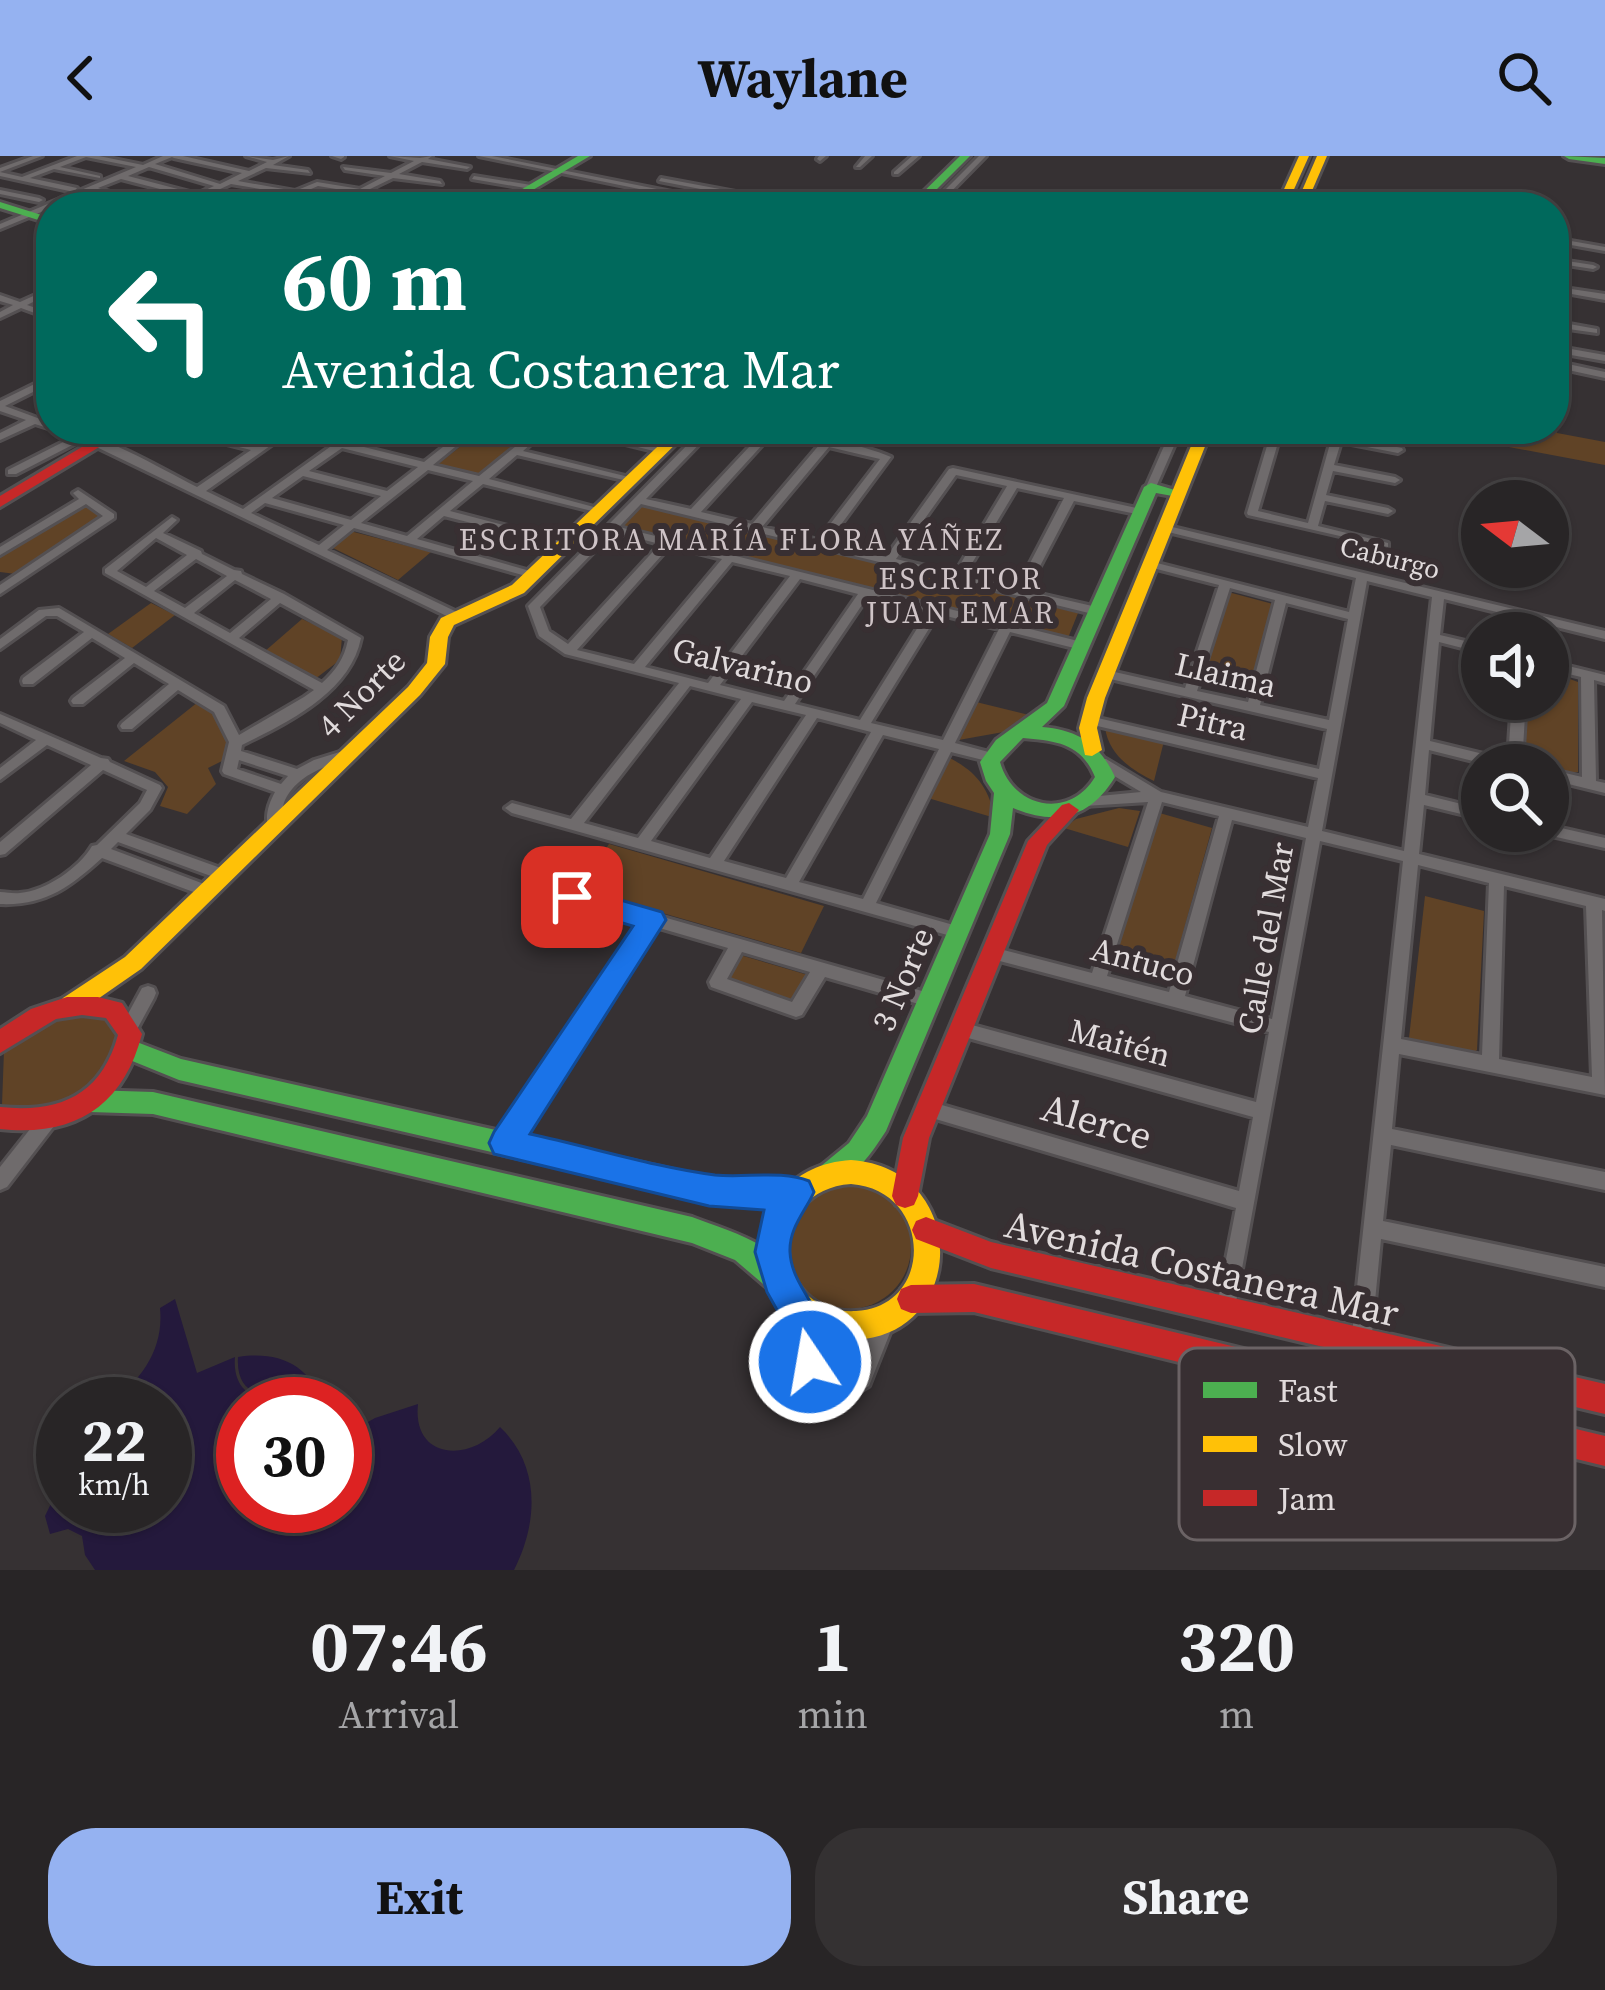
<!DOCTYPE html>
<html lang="en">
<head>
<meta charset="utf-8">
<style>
	body { margin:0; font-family:"Source Serif 4",serif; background:#343132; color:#f1f3f6; height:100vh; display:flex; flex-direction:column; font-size:45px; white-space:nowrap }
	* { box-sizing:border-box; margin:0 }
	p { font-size:39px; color:#a5a5a7 }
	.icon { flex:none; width:66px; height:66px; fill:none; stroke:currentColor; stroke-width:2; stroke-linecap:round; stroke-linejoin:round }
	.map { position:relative; height:1414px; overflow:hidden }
	.panel { display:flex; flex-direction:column; background:#282526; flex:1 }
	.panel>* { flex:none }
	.hud { position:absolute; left:36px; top:36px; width:1533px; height:252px; border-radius:48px; box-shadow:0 3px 9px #0004,0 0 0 3px #444243; background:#00695c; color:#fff; overflow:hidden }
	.needle { width:78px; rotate:286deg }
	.tools { position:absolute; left:1461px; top:324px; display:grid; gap:24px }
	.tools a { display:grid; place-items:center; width:108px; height:108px; border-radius:50%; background:#282526; box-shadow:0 3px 9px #0004,0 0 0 3px #444243; font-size:60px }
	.speed { position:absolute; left:36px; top:1221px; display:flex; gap:24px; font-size:60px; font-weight:700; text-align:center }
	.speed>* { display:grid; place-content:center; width:156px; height:156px; border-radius:50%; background:#282526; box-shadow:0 3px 9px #0004,0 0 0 3px #444243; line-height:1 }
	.speed small { font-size:30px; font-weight:400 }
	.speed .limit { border:18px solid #d22; background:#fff; color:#111 }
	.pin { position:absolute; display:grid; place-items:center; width:102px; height:102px; color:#fff; margin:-51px; border-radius:24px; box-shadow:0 6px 18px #0006 }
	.me { position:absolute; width:132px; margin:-66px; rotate:348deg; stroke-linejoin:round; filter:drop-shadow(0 0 9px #0008) }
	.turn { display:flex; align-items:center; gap:42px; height:252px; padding:0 48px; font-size:54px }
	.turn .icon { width:156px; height:156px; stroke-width:2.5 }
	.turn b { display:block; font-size:84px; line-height:102px }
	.eta { display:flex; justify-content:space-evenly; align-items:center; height:204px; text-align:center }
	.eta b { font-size:72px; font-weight:700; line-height:84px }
	.action { display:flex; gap:24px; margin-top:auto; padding:24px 48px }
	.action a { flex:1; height:138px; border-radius:48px; background:#95b2f1; color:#111; font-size:48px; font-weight:700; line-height:138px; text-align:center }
	.action a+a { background:#343132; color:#f1f3f6 }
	header { display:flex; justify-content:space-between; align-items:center; height:156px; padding:0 48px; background:#95b2f1; color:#111; font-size:54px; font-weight:700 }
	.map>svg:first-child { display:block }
</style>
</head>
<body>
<header><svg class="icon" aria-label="back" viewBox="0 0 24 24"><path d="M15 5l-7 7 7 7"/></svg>Waylane<svg class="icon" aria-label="search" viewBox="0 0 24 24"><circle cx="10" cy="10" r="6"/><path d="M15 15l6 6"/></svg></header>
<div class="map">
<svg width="1605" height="1414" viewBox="0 0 1605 1414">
	<rect width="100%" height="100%" fill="#363133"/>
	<g fill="#604326">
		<path d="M1554 267 1557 277 1605 286V309L1429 276 1554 273Z"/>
		<path d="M481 274 524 283 475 321 437 309Z"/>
		<path d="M640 349 1078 457 1068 482 619 369Z"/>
		<path d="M87 350 104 358 102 361 16 418 0 416V399Z"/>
		<path d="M350 375 431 396 398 424 331 391Z"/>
		<path d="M1228 436 1273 448 1249 538 1244 540 1200 526Z"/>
		<path d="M151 447 175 459 132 492 108 478Z"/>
		<path d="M302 463 342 481 340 504 315 523 264 496Z"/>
		<path d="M1548 515 1578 526V616C1566 618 1531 610 1523 602L1527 543H1548Z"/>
		<path d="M972 545 1033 560 1009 575 953 585Z"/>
		<path d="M198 546 218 559 231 590 222 605 208 612 216 628 187 658 160 650 168 631 155 616 124 605Z"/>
		<path d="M1105 571 1164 585 1154 625C1131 614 1108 598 1105 571Z"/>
		<path d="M948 601C977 616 988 631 995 662L928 642Z"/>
		<path d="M1119 652 1140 655 1128 691 1064 672 1076 663Z"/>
		<path d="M1156 656 1212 672 1175 806 1115 789Z"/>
		<path d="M609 688 824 750 801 797 579 733Z"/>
		<path d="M1425 740 1484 755 1477 894 1471 899 1409 882Z"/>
		<path d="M740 799 808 819 791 843 732 824 728 820Z"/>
		<path d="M72 856 104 860 119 880C116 891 113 907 107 917 90 944 30 965 2 949L4 895 34 869Z"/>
		<circle cx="849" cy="1091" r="62"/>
	</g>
	<path fill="#24193c" d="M175 1143 197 1217 235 1201C231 1246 275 1254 304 1228 275 1246 235 1245 238 1201 278 1195 310 1208 322 1248H243V1350H345V1279L375 1262 418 1248C412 1304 470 1307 500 1271 541 1310 538 1367 514 1414H95L85 1399 82 1380 68 1373 50 1378 45 1360 63 1323V1350H165V1248H110C142 1223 164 1193 160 1152Z"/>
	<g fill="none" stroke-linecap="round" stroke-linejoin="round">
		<defs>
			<g id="street">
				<path d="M33 0H42L0 16 22 21 77 0H99L143 9 163 0H183L249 15 267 6 246 0 273 4 289 0 273 9 308 14 310 17 266 12 238 25 295 35 317 26 360 33 385 20 345 14 343 11 391 17 414 5 390 0 420 2 432 0 428 3 470 11 467 13 422 6 399 18 440 25 442 28 393 22 368 34 410 41V45L401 51H392L401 44 362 38 337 51H327L354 36 318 30 286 44 310 51H296L275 45 289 38 231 28 205 40 243 51C228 51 215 43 201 43 191 43 182 51 171 51L191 41 121 23 98 32 156 51H144L92 35 0 73V68L136 11 86 1 60 11 100 20V22L54 13 30 22 77 32 74 36 0 20V12ZM172 1 174 2 242 17 220 28 155 8ZM149 11 214 30 197 38 128 20Z"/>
				<path d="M332 0H344V1L341 3Z"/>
				<path d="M479 0H492L747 51H732L651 35 627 51H618L644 34Z"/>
				<path d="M819 0H826L820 5 817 3Z"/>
				<path d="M865 0H872L860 11H856Z"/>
				<path d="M912 0H919L898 18H894V16Z"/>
				<path d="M979 0H986L936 51H928Z"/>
				<path d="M474 20 531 29 535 31 531 33 472 23Z"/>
				<path d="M661 22 805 49 809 51H793L659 25Z"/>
				<path d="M0 34 39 42 43 44 39 46 0 38Z"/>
				<path d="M444 37 502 46 506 48 502 50 441 41Z"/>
				<path d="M554 41 602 49 606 51H589L551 45Z"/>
				<path d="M1303 41 1351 49 1355 51H1338L1300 45Z"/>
				<path d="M1554 82 1605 91V95L1554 86Z"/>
				<path d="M1554 103 1593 109 1597 111 1593 113 1554 107Z"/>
				<path d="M1554 124 1571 133 1605 138V144L1566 137 1554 129Z"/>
				<path d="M51 132V137L27 149 51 157V163L21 152 0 162V156L13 149 0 145V139L20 146Z"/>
				<path d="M1561 140 1565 143 1569 168 1597 173V177L1554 171V165L1560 166 1557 143Z"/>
				<path d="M1554 190 1605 199V205L1554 196Z"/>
				<path d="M1554 205 1605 216V222L1554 211Z"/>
				<path d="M51 220V227L5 250 51 267V273L35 268 0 284V277L26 264 0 255V245Z"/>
				<path d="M55 273C96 273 159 312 197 331L251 294 211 284V280L258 289 282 273H294L206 335 243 353 355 273H366L348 287 424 306 453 283 418 273H436L459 278 466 273H477L433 309 479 320 526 282 492 273H510L531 278 537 273H548L523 295 637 323 632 326 517 299 489 323 605 354 600 357 483 328 450 355 569 386V390L565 391 444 360 417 383 537 417 539 419 533 422 354 372 327 394 459 457V463L455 464 82 284 16 318H8V314L73 281ZM342 292 418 311 387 335 309 315ZM428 314 473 325 407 380 361 367ZM303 320 381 340 351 364 272 342ZM265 347 344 369 319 389 251 357Z"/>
				<path d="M171 273H183L166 285H158V281Z"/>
				<path d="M565 273H583L667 294 662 297Z"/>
				<path d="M703 273H714L646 343 691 353 764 275 762 273C792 273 864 289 891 301L828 386 886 401 949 313 953 312 1141 353 1146 356 1141 359 1074 345 1027 435 1101 452V458L1097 459 641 348 619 371 1086 487 1088 490 1082 494 1010 476 955 587 996 598 998 601 991 606 951 596 876 747 964 772 966 776 964 780 958 782 512 657 505 652 512 647 571 663 679 527 565 498 539 480 528 450ZM773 277 820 288 752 368 701 356ZM829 291 880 303 818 384 762 371ZM956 319 1007 330 955 417 896 403ZM1017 332 1064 342 1017 432 965 419ZM613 376 660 388 568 488 549 475 540 451ZM670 390 722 403 634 508 577 494ZM732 406 790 420 708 527 645 511ZM800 423 858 438 784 545 720 529ZM868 440 928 455 860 564 795 548ZM938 458 999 473 943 584 871 567ZM690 530 741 543 638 682 584 667ZM752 546 806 559 710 702 651 685ZM817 562 871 576 786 722 724 705ZM883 579 939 593 863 743 799 726Z"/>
				<path d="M1272 273H1282L1258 355 1308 367 1331 284 1283 273H1304L1333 279 1338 274 1343 277 1342 280 1402 292 1403 294 1398 297 1341 286 1334 309 1395 321 1400 324 1395 327 1333 315 1326 339 1388 352 1393 355 1388 358 1325 345 1318 370 1388 387V391L1248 359 1247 357Z"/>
				<path d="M1173 278 1178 281 1156 331 1147 333 1146 331 1168 281Z"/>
				<path d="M78 334 114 358V362L0 438V429L103 360 86 348 0 399V391L79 343 73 337Z"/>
				<path d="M172 361 177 364 163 377 201 395 202 398 234 414 241 415 242 418 284 438 361 482C350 537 288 566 242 589L241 595 297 613 314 604 346 594 353 599 351 602C327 609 297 619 285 644 281 653 282 663 279 673H269C264 661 269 647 275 636L224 618 222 615 229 586 214 556 178 534 132 573H122L120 570 122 567 169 528 134 507 83 548H73L71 545 73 542 125 502 92 482 33 528H23L22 525 23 522 84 476 57 460H46L0 493V483L39 454 59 452 224 550 239 579 304 541 314 534 105 417V413ZM156 382 187 399 146 431 117 415ZM196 403 227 420 185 452 154 435ZM235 424 271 443 230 477 194 457ZM280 447 348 484C344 503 336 514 322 527L239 482ZM239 604 288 620 281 628 237 613Z"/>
				<path d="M1164 369 1605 475V483L1444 443 1440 479 1482 489V497L1439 486 1430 585 1508 604 1512 543H1526L1522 609H1489L1429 594 1425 639 1482 653V663L1424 649 1419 698 1605 743V755L1602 754 1605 939 1399 898 1392 973 1605 1016V1034L1391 989 1383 1065 1605 1111V1131L1381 1083 1371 1187 1368 1194 1361 1197 1354 1194 1351 1187 1403 705 1320 685 1233 1162 1226 1165 1219 1162 1216 1155 1236 1052 922 959 919 953 922 947 928 945 1239 1035 1253 961 961 880 955 878 953 873 955 868 961 866 1256 946 1269 876 992 803 986 802 984 797 986 792 992 791 1092 817 1148 646 1084 650 1082 646 1084 642 1089 641 1141 636 1096 609 1094 606 1096 603H1106L1161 636 1308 671 1318 622 1089 568 1082 564 1089 560 1319 613 1327 573 1106 522 1100 518 1106 514 1185 532 1219 429 1145 410V406L1149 405 1349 456 1356 422 1160 374 1158 372ZM1367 425 1432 441 1404 695 1322 675ZM1230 432 1275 444 1248 546 1197 535ZM1286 447 1348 463 1329 564 1260 549ZM1162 646 1219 660 1169 836 1107 820ZM1232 664 1306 682 1272 863 1185 840ZM1418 709 1489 727 1482 899 1401 883ZM1504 730 1586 750 1592 921 1499 903Z"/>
				<path d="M1548 505 1605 519V527L1594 524 1596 625 1605 627V637L1548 623V613L1582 621 1581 521 1548 513Z"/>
				<path d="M0 558 101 602 108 603 110 606 160 629 162 632 150 654 126 678 229 715 232 719 229 723H219L118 686 111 693 212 731 215 735 212 739 207 741 102 702C70 731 45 750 0 748V736C7 736 13 738 20 737 46 735 80 711 92 690L97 689 140 647 147 634 103 614 5 698 0 699V686L91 609 47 589 0 624V612L36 584 0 567Z"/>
				<path d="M1548 669 1605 682V692L1543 678 1541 675H1548Z"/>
				<path d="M572 735 929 837 935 839 937 844 935 849 929 851 825 821 802 859 796 861 711 831 709 826 728 792 656 771 511 993 505 995 499 993 496 987 499 981 642 767 567 745 564 741 567 737ZM742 796 810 816 792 846 727 823Z"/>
				<path d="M148 830 154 832 156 837 154 842 135 877 129 879 123 877 121 872 123 867 142 832Z"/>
				<path d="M48 956 54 958 57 964 54 970 7 1031 0 1034V1011L42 958Z"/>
				<path d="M799 1141 806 1144 809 1151 820 1214 817 1221 810 1224 803 1221 800 1214 789 1151 792 1144Z"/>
				<path d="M885 1154 892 1157 895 1164 869 1230 862 1234 855 1230 851 1223 878 1157Z"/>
			</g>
			<g id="fast">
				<path d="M578 0H590L504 51H492Z"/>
				<path d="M960 0H970L919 51H908Z"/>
				<path d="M1564 0 1605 2V8L1569 3Z"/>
				<path d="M0 46 51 62V68L0 52Z"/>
				<path d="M1151 327 1185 337 1178 341 1156 337 1064 550 1042 571C1078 574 1100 588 1115 621 1090 662 1057 670 1013 652L1010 678 886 975C871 998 856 1020 830 1031L821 1028 817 1019 821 1010 849 987 867 960 990 678 994 637 986 625 980 606 996 584 1047 547 1144 331ZM1023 582C1056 585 1081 587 1095 621 1069 664 1013 652 1000 606Z"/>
				<path d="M129 883 181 903 709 1022 754 1027 797 1024 806 1027 810 1036 806 1045C776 1056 741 1050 709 1046L179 924 120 900 117 893 120 886Z"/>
				<path d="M90 934 153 936 692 1061C725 1074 778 1087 793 1123L789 1133 779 1137 769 1133 735 1104 692 1087 153 958 90 956 81 953 78 945 81 937Z"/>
			</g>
			<g id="slow">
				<path d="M1299 0H1309L1286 51H1276Z"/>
				<path d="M1317 0H1327L1305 51H1295Z"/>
				<path d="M676 273H691L524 437 454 469 448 481 445 508 420 539 141 813 79 856 71 859 63 856 59 849 63 842 125 801 408 531 427 507 430 481 441 462 512 429Z"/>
				<path d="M1198 273H1212L1105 542 1097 572 1102 594 1092 600 1085 599 1079 572 1087 542Z"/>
				<path d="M851 1004C969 1012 969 1177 856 1184 739 1191 725 1012 851 1004ZM851 1028C933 1034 935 1151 856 1155 770 1160 763 1034 851 1028Z"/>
			</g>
			<g id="jam">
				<path d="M112 273H129L0 351V340Z"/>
				<path d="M1069 647 1079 654 1047 689 929 982 918 1040 914 1049 905 1052 896 1049 892 1040 903 982 1028 685 1062 649Z"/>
				<path d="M67 841H98L122 847 142 878C123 951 74 981 0 973V951C59 957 101 940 118 879L106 862 82 859 56 863 0 897V873L31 853Z"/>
				<path d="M926 1061 991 1086 1605 1228V1258L991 1112 916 1083 912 1074 916 1065Z"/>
				<path d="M974 1128 1605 1280V1310L974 1156 911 1157 901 1153 897 1143 901 1133 911 1129Z"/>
			</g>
		</defs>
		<use href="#street" stroke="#545052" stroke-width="6"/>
		<use href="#fast" stroke="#545052" stroke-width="6"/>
		<use href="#slow" stroke="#545052" stroke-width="6"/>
		<use href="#jam" stroke="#545052" stroke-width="6"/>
		<use href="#street" fill="#6f6b6c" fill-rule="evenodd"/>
		<use href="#fast" fill="#4caf50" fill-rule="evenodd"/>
		<use href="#slow" fill="#ffc107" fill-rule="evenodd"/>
		<use href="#jam" fill="#c62828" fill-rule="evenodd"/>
	</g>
	<path fill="#1a73e8" stroke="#114b97" stroke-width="3" d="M572 730 662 756 666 764 530 978C591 991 654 1011 715 1019 745 1022 782 1014 809 1025L814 1036C805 1056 789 1072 790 1096 792 1140 845 1167 823 1219L810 1225 796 1219 786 1170 767 1136 755 1096 764 1054 709 1050 494 998 489 987 494 976 633 770 562 749 558 741 562 733Z"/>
	<g text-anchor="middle" stroke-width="12" stroke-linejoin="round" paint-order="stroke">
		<g font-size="27" fill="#e1dbdc" stroke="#382f32">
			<text transform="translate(1390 402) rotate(14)" y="9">Caburgo</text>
		</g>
		<g font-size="30" letter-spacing="3" fill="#cfc4c7" stroke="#382f32">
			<text x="732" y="394">ESCRITORA MARÍA FLORA YÁÑEZ</text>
			<text x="961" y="433">ESCRITOR<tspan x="961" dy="34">JUAN EMAR</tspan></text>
		</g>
		<g font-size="33" fill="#e1dbdc" stroke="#382f32">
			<text transform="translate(743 509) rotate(14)" y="12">Galvarino</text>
			<text transform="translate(1226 518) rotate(13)" y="12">Llaima</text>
			<text transform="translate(361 537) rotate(-45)" y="12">4 Norte</text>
			<text transform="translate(1213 565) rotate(13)" y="12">Pitra</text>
			<text transform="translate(1265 782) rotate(-80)" y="12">Calle del Mar</text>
			<text transform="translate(1143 805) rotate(15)" y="12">Antuco</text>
			<text transform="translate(902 823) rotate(-67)" y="12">3 Norte</text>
			<text transform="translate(1120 886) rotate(15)" y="12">Maitén</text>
		</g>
		<g font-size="39" fill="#e1dbdc" stroke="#382f32">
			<text transform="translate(1097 965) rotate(16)" y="14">Alerce</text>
			<text transform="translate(1202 1112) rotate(13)" y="14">Avenida Costanera Mar</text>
		</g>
	</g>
	<rect x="1179" y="1192" width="396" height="192" rx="18" fill="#382f32" stroke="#6b6365" stroke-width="3"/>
	<rect x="1203" y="1226" width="54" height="16" fill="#4caf50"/>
	<rect x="1203" y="1280" width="54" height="16" fill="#ffc107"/>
	<rect x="1203" y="1334" width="54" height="16" fill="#c62828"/>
	<g font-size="33" fill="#e1dbdc">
		<text x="1278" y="1246">Fast</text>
		<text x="1278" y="1300">Slow</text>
		<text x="1278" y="1354">Jam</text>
	</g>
</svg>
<div class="tools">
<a><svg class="needle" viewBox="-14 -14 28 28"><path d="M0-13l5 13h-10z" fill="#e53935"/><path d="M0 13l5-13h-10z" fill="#a5a5a7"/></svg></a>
<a><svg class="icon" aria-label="sound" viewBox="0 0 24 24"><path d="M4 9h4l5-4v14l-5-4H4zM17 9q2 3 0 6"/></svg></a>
<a><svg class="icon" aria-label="search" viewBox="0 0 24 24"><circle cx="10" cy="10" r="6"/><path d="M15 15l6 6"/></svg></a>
</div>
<div class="speed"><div>22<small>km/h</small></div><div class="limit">30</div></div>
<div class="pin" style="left:572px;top:741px;background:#d93025"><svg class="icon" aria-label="arrive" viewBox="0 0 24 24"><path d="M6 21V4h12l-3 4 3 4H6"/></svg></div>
<svg class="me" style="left:810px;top:1206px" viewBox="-20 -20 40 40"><circle r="17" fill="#1a73e8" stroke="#fff" stroke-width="3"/><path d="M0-11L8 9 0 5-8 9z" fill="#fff"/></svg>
<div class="hud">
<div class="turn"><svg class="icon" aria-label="left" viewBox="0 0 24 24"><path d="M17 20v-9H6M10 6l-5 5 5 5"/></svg><div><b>60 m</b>Avenida Costanera Mar</div></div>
</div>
</div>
<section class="panel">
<div class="eta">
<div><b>07:46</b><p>Arrival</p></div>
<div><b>1</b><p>min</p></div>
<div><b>320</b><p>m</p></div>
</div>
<div class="action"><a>Exit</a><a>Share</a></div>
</section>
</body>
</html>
